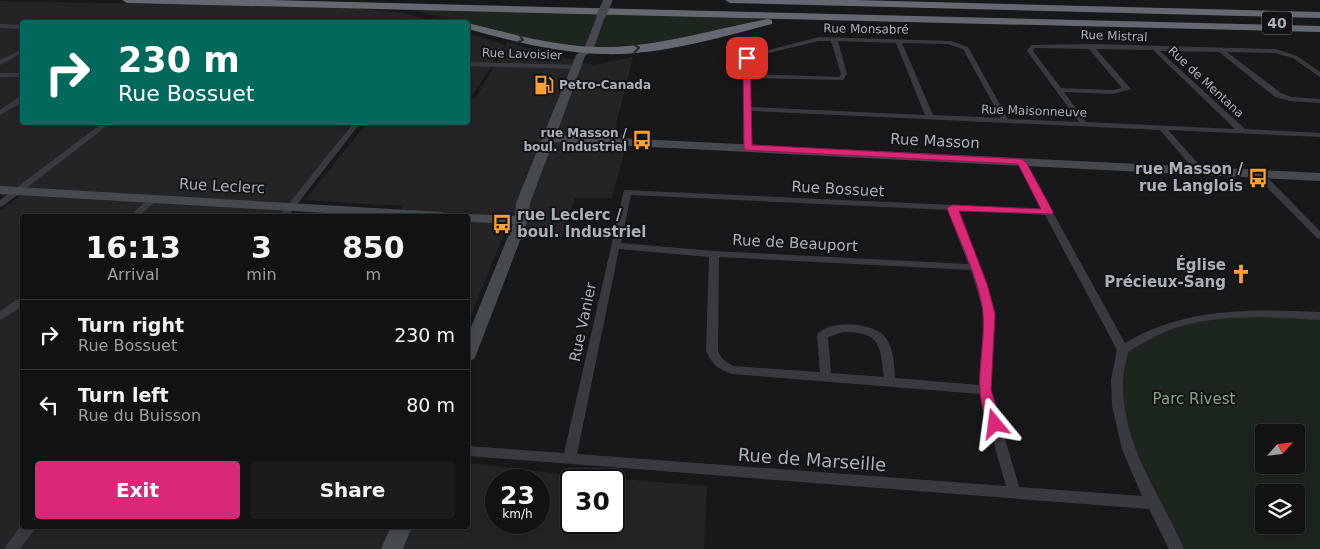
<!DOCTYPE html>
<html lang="en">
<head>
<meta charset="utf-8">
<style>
	body { margin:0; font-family:"DejaVu Sans",sans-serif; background:#1b1b1d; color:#f1f3f6; height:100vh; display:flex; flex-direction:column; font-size:19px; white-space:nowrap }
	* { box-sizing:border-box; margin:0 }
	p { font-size:16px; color:#9c9ea0 }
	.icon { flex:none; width:28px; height:28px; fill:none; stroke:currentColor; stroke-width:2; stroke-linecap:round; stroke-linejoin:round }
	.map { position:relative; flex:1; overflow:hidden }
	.drawer { position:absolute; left:20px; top:214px; width:450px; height:315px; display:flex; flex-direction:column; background:#121214; border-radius:5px; box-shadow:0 2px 8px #0003,0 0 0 1px #313234 }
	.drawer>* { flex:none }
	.hud { position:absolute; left:20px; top:20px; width:450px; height:105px; border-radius:5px; box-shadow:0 2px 8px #0003,0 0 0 1px #313234; background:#00695c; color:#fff; overflow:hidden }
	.needle { width:32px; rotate:63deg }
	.fabs { position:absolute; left:1255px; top:424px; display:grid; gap:10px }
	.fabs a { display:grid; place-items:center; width:50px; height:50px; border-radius:5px; background:#121214; box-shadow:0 2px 8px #0003,0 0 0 1px #313234; font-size:25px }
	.speed { position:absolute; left:485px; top:469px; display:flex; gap:10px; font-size:25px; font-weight:700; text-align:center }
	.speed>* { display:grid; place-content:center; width:65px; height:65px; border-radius:50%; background:#121214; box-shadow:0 2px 8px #0003,0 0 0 1px #313234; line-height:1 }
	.speed small { font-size:12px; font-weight:400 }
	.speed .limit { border:2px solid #111; border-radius:8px; background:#fff; color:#111 }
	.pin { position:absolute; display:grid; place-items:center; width:42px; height:42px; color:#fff; margin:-21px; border-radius:10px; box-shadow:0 2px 8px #0006 }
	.me { position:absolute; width:55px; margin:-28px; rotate:344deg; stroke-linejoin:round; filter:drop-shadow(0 0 4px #0008) }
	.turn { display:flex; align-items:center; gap:18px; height:105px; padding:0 15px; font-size:22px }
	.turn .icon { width:65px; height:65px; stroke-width:2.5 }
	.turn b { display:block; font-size:35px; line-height:42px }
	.eta { display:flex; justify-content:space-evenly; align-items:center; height:85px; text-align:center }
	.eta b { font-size:30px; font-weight:600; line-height:35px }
	.primary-button { display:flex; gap:10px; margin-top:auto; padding:10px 15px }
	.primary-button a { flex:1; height:58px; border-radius:5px; background:#db2777; color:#fff; font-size:20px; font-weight:600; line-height:58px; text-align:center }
	.primary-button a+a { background:#1b1b1d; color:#f1f3f6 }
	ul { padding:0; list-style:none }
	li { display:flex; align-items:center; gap:15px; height:70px; padding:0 15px; border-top:1px solid #313234 }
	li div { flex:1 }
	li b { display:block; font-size:19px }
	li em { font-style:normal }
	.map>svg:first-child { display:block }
</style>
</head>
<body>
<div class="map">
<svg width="1320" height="549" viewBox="0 0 1320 549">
	<rect width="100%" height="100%" fill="#18181a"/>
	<g fill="#242427" fill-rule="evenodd">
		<path d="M0 1 353 8 405 13 434 22H22V122L352 123 291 206 293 216H22V526H468V463L560 474 707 486 704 549H0V211L19 197 0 195ZM496 480H539V522H496ZM571 480H614V522H571Z"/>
		<path d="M468 33 505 45 470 99H475L508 43 594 65 633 57 613 137 625 149 612 198H575L562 237 504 234 468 323V216H397L403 206 305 200 367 123 468 122Z"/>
	</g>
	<g fill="#1d261e" fill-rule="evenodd">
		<path d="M410 9 782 17C722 29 660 46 598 47 539 49 467 24 410 9Z"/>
		<path d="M1217 315 1320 316V549H1177L1118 412 1120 360 1134 343 1169 325ZM1264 432H1296V465H1264ZM1264 492H1296V525H1264Z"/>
	</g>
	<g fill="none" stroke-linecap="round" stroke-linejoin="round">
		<g fill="#393a3f" fill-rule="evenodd">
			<path d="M0 24 22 25V29L0 28Z"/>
			<path d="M819 37 951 41 968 47 1008 119 1079 122 1027 51 1031 45 1090 44 1276 49 1297 56 1320 72V77L1293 58 1275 53 1227 52 1281 93 1291 97 1320 99V103L1290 101 1275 97 1219 52 1160 51 1245 129 1320 133V137L1168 130 1203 169V173H1197L1160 130 751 111V148L750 150H744L745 56ZM819 41H831L841 74 839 77 751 74V57ZM838 41 896 43 925 115 751 107V78L843 80 847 74ZM902 43 948 44 963 49 1001 118 933 115ZM1035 48 1089 49 1122 88 1113 90 1061 88 1033 51ZM1096 49 1153 50 1235 129 1086 122 1064 92 1113 94 1131 89Z"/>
			<path d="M22 49V53L0 65V60Z"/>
			<path d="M468 62 577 65 580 67 577 69 468 66Z"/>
			<rect x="0" y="73" width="22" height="4"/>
			<path d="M19 97H22V102L0 115V110Z"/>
			<path d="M104 122H112L3 206 0 207V200Z"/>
			<path d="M354 122H361L288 216H279Z"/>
			<path d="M1018 160H1024L1025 162 1125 343C1185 307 1252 309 1320 312V320C1271 317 1219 313 1172 329 1156 335 1142 343 1128 352 1126 362 1123 372 1123 382 1122 447 1160 493 1184 549H1169L1149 509 468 456V446L564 453 624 190 1042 209 1017 162ZM631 195 948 210 968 264 714 251 621 243ZM957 210 1045 215 1117 350 1111 380 1112 406 1122 449 1142 496 1019 487 991 390 994 314 986 284ZM619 249 709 257 706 351C712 364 719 370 732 374L980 394 1006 486 577 454ZM719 257 971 270 984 314 979 385 895 378C894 365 894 348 885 337 873 322 828 319 817 335L820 372 733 366C726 362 721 359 718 351ZM843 332C881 332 880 345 884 377L831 373 828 337Z"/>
			<path d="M1259 171 1262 172 1320 231V239L1317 238 1256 176 1255 174Z"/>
			<path d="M153 196 156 197 157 199 156 201 139 216H130L150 197Z"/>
			<path d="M18 299H22V307L0 320V311Z"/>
			<path d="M22 524V526H37L20 549H4Z"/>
		</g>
		<g fill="#464a4f" fill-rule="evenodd">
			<path d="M598 14 605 16 593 50 585 56 556 135 1320 173V181L553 142 530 203 528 220 476 355 474 359 468 361V335L513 224 468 222V216H462L468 214 515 216 516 203 576 55 584 49Z"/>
			<path d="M0 186 442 212 449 216H377L0 194Z"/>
			<path d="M391 526H412L403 549H381Z"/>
		</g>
		<g fill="#646971" fill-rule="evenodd">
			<path d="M122 0H270L1320 26V32L127 3Z"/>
			<path d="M725 0H855L1320 12V18L730 3Z"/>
			<path d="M768 19 772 20V24C718 38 659 56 603 54 557 53 512 41 468 29V23C513 34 560 48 607 47 661 46 715 29 768 19Z"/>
		</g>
		<path stroke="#464a4f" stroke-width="9" d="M601 16 608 0"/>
	</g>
	<defs><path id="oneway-chevron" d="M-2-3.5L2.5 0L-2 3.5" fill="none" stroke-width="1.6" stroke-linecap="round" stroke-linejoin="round" transform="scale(1.25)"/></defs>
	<g stroke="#27282c">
		<use href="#oneway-chevron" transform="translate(520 39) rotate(15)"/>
		<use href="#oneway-chevron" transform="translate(636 48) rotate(-8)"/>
	</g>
	<path fill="#db2777" stroke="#8e194d" d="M747 56 750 58 752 145 1021 159 1026 162 1053 212 1052 214 959 211 987 284 995 314 991 390 1002 424 1000 428H990C970 388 986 354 983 314 981 283 958 238 947 208L952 205 1041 209 1018 164 744 150 743 58Z"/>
	<defs>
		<symbol id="fuel-bare" viewBox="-9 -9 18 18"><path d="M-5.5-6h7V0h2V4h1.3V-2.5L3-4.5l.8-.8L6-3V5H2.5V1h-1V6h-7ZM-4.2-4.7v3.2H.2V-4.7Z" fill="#fba12f" stroke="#131315" stroke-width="2.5" paint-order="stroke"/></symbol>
		<symbol id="bus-bare" viewBox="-9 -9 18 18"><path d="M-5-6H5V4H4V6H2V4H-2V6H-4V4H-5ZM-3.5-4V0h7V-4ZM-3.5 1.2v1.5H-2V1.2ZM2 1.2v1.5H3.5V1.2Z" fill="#fba12f" stroke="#131315" stroke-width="2.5" paint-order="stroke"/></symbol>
		<symbol id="church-bare" viewBox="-9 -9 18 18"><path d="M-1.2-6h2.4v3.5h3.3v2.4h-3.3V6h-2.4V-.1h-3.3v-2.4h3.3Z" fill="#fba12f" stroke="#131315" stroke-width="2.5" paint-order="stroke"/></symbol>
	</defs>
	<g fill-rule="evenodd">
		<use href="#fuel-bare" x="530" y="71" width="28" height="28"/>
		<use href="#bus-bare" x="628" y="126" width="28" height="28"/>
		<use href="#bus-bare" x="1244" y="164" width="28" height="28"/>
		<use href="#bus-bare" x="488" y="210" width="28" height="28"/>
		<use href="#church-bare" x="1227" y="260" width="28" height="28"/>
	</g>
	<g text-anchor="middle" stroke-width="4" stroke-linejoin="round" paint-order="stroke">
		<g font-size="12" fill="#a9b0ba" stroke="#131315">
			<text transform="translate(866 29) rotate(1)" y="4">Rue Monsabré</text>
			<text transform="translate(1114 36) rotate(2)" y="4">Rue Mistral</text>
			<text transform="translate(522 54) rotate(2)" y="4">Rue Lavoisier</text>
			<text transform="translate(1206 82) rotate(43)" y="4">Rue de Mentana</text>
			<text transform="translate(1034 111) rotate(2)" y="4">Rue Maisonneuve</text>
		</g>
		<g font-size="12" font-weight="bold" fill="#a9b0ba" stroke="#131315" text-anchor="start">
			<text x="559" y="89">Petro-Canada</text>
			<text x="627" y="137" text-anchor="end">rue Masson /<tspan x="627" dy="14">boul. Industriel</tspan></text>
		</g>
		<rect fill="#131315" stroke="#7c8188" stroke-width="1" x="1262" y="11.5" width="30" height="23" rx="4"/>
		<g font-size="14" font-weight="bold" fill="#a9b0ba">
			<text x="1277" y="28">40</text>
		</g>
		<g font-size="15" fill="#a9b0ba" stroke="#131315">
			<text transform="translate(935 141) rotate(3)" y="5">Rue Masson</text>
			<text transform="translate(222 186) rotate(3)" y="5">Rue Leclerc</text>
			<text transform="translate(838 189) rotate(3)" y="5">Rue Bossuet</text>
			<text transform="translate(795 243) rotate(3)" y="5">Rue de Beauport</text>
			<text transform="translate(583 322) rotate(-78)" y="5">Rue Vanier</text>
		</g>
		<g font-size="15" font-weight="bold" fill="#a9b0ba" stroke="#131315" text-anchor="end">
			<text x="1243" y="174">rue Masson /<tspan x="1243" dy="17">rue Langlois</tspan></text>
			<text x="517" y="220" text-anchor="start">rue Leclerc /<tspan x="517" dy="17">boul. Industriel</tspan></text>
			<text x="1226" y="270">Église<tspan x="1226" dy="17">Précieux-Sang</tspan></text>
		</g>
		<g font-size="15" fill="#81a680" stroke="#131315">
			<text x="1194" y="404">Parc Rivest</text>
		</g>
		<g font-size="18" fill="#a9b0ba" stroke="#131315">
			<text transform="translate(812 460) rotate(4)" y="6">Rue de Marseille</text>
		</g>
	</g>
</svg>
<div class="fabs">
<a><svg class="needle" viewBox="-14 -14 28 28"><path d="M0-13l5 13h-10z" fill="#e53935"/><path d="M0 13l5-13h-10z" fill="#9c9ea0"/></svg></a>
<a><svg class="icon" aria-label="layers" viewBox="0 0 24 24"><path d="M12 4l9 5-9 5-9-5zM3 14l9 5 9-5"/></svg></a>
</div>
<div class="speed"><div>23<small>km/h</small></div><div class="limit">30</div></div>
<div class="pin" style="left:747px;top:58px;background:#d93025"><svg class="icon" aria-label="arrive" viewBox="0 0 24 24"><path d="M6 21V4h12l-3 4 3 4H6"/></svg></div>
<svg class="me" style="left:995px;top:424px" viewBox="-20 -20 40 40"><path d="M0-17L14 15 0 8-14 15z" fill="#db2777" stroke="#fff" stroke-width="4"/></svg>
<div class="hud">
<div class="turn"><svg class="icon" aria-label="right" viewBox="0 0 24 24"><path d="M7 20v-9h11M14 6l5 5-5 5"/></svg><div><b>230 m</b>Rue Bossuet</div></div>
</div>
<section class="drawer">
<div class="eta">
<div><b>16:13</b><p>Arrival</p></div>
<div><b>3</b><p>min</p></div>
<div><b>850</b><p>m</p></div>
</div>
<ul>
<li><svg class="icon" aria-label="right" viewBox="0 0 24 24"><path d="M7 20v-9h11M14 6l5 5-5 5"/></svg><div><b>Turn right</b><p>Rue Bossuet</p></div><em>230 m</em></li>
<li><svg class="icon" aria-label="left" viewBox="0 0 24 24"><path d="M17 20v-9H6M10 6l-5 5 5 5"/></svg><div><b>Turn left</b><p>Rue du Buisson</p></div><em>80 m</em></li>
</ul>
<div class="primary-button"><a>Exit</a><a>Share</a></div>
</section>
</div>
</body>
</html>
